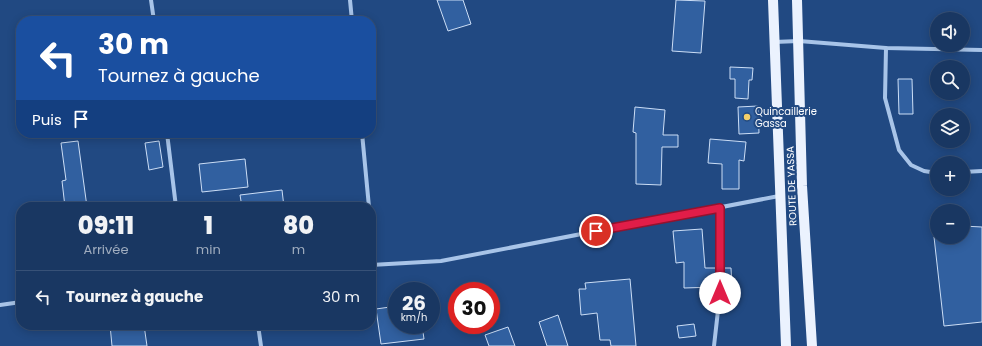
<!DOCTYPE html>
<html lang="fr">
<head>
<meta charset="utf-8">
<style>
	body { margin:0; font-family:Poppins,sans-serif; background:#223f68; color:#f1f3f6; height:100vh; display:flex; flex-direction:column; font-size:15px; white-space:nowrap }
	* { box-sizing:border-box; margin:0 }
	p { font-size:13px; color:#9facbe }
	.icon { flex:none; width:22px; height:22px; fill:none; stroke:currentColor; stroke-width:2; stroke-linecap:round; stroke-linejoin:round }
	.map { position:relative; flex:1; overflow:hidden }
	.panel { position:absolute; left:16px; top:202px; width:360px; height:128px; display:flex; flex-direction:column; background:#193762; border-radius:16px; box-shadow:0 2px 10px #0003,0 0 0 1px #375177 }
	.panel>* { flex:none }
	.hud { position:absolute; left:16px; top:16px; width:360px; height:122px; border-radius:16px; box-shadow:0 2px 10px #0003,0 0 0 1px #375177; background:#1a4fa0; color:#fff; overflow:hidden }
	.controls { position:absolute; left:930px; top:12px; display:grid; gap:8px }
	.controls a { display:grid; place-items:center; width:40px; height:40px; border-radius:50%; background:#193762; box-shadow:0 2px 10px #0003,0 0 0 1px #375177; font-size:20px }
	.speed { position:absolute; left:388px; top:282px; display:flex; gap:8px; font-size:20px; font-weight:700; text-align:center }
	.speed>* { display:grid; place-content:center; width:52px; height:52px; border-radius:50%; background:#193762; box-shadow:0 2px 10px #0003,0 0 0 1px #375177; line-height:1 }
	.speed small { font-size:10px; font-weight:400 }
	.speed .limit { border:6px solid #d22; background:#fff; color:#111 }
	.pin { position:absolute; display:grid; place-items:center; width:34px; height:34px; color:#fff; margin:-17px; border:2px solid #fff; border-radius:50%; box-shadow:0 1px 4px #0007 }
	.me { position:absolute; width:44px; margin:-22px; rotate:0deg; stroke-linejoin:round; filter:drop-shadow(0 0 3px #0008) }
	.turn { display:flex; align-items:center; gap:14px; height:84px; padding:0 16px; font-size:18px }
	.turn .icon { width:52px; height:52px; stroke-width:2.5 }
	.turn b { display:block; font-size:28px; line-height:34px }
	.then { display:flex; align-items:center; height:38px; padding:0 16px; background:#0003; gap:8px; font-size:15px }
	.eta { display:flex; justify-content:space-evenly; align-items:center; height:68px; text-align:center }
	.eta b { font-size:24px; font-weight:800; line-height:28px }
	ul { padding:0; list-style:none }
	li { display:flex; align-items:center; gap:12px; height:52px; padding:0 16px; border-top:1px solid #375177 }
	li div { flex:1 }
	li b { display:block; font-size:15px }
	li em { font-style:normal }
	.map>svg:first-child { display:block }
</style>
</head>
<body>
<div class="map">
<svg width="982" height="346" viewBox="0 0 982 346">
	<rect width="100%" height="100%" fill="#214982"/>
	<g fill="#3160a0" stroke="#ccdef6">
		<path d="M437 0H463L471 24 448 31Z"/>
		<path d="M676 0 705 1 701 53 672 51Z"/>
		<path d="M730 67 753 68 752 80H749L748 99 735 98V79H730Z"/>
		<path d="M898 79H912L913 114H899Z"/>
		<path d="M758 106 759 133 739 134 738 107Z"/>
		<path d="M635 107 665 110 663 135H678V147H662L661 185 636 184V133L633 132Z"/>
		<path d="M710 139 746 142 744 161 739 160V189H722V164L708 163Z"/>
		<path d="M78 141 87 207H65L62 181 66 180 61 143Z"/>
		<path d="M159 141 163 167 149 170 145 143Z"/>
		<path d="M245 159 248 187 202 192 199 164Z"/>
		<path d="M282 190 284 207H242L240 195Z"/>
		<path d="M963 226 982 227V322L944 326 934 237H963Z"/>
		<path d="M702 229 705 268H716V287L684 288V262L676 263 673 231Z"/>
		<path d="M724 268H731L732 287H724Z"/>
		<path d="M630 279 636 346H611L610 340H600L597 313 581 315 579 289H586L585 283Z"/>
		<path d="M397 306V325H422L424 339 381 344 376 309Z"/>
		<path d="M558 315 568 346H547L539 322Z"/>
		<path d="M694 324 696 336 679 338 677 326Z"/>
		<path d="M110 325H144L147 346H112Z"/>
		<path d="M508 327 515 346H489L485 335Z"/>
	</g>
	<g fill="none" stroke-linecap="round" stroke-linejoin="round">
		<g stroke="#a8c4e8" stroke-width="4">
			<path d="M151 0 154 21"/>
			<path d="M350 0 352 21"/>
			<path d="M774 42 799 41 886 48 982 50"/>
			<path d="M886 48 885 98 899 150 911 165 924 171 937 173"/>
			<path d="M167 133 176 207"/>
			<path d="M362 133 369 207"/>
			<path d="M963 172 982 171"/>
			<path d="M371 223 375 264"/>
			<path d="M371 265 441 261 779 196"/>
			<path d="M0 305 21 302"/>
			<path d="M258 325 261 346"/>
			<path d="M714 346 720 293V208"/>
		</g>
		<g stroke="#ebf2fe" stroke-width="10">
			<path d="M773 0 786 346"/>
			<path d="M797 0 802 186 812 346"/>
		</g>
	</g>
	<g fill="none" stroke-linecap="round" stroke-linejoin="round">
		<defs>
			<path id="route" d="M596 231 720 208V293"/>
		</defs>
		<use href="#route" stroke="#92132f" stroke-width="10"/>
		<use href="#route" stroke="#e11d48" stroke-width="7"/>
	</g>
	<circle fill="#f5d06a" stroke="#214982" stroke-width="1.5" cx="747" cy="117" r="4"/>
	<g text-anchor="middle" stroke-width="4" stroke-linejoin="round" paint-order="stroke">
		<g font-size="10" fill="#fff" stroke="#214982" text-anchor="start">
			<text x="755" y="115">Quincaillerie<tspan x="755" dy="12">Gassa</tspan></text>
		</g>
		<g font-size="10" fill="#fff" stroke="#214982">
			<text transform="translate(791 186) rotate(-92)" y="4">ROUTE DE YASSA</text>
		</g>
	</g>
</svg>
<div class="controls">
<a><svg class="icon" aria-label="sound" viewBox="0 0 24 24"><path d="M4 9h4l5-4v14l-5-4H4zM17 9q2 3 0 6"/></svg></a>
<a><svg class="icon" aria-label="search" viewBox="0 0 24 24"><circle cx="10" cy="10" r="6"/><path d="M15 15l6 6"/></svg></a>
<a><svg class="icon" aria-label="layers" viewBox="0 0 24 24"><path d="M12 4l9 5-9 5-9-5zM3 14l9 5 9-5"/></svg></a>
<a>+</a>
<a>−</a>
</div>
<div class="speed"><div>26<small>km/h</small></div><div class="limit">30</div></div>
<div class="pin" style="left:596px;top:231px;background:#d93025"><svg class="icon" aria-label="arrive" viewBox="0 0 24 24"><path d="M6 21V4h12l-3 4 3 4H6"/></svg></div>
<svg class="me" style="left:720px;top:293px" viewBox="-20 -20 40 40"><circle r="19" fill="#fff"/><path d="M0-13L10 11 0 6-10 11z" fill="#e11d48"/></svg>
<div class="hud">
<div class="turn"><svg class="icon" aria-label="left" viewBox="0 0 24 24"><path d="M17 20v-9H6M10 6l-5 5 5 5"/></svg><div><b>30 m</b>Tournez à gauche</div></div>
<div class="then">Puis<svg class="icon" aria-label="arrive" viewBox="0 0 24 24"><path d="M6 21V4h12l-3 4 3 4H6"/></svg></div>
</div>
<section class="panel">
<div class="eta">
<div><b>09:11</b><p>Arrivée</p></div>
<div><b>1</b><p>min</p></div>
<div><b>80</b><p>m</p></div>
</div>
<ul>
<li><svg class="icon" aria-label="left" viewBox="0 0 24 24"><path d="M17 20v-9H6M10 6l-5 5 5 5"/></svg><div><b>Tournez à gauche</b></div><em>30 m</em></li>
</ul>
</section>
</div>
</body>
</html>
